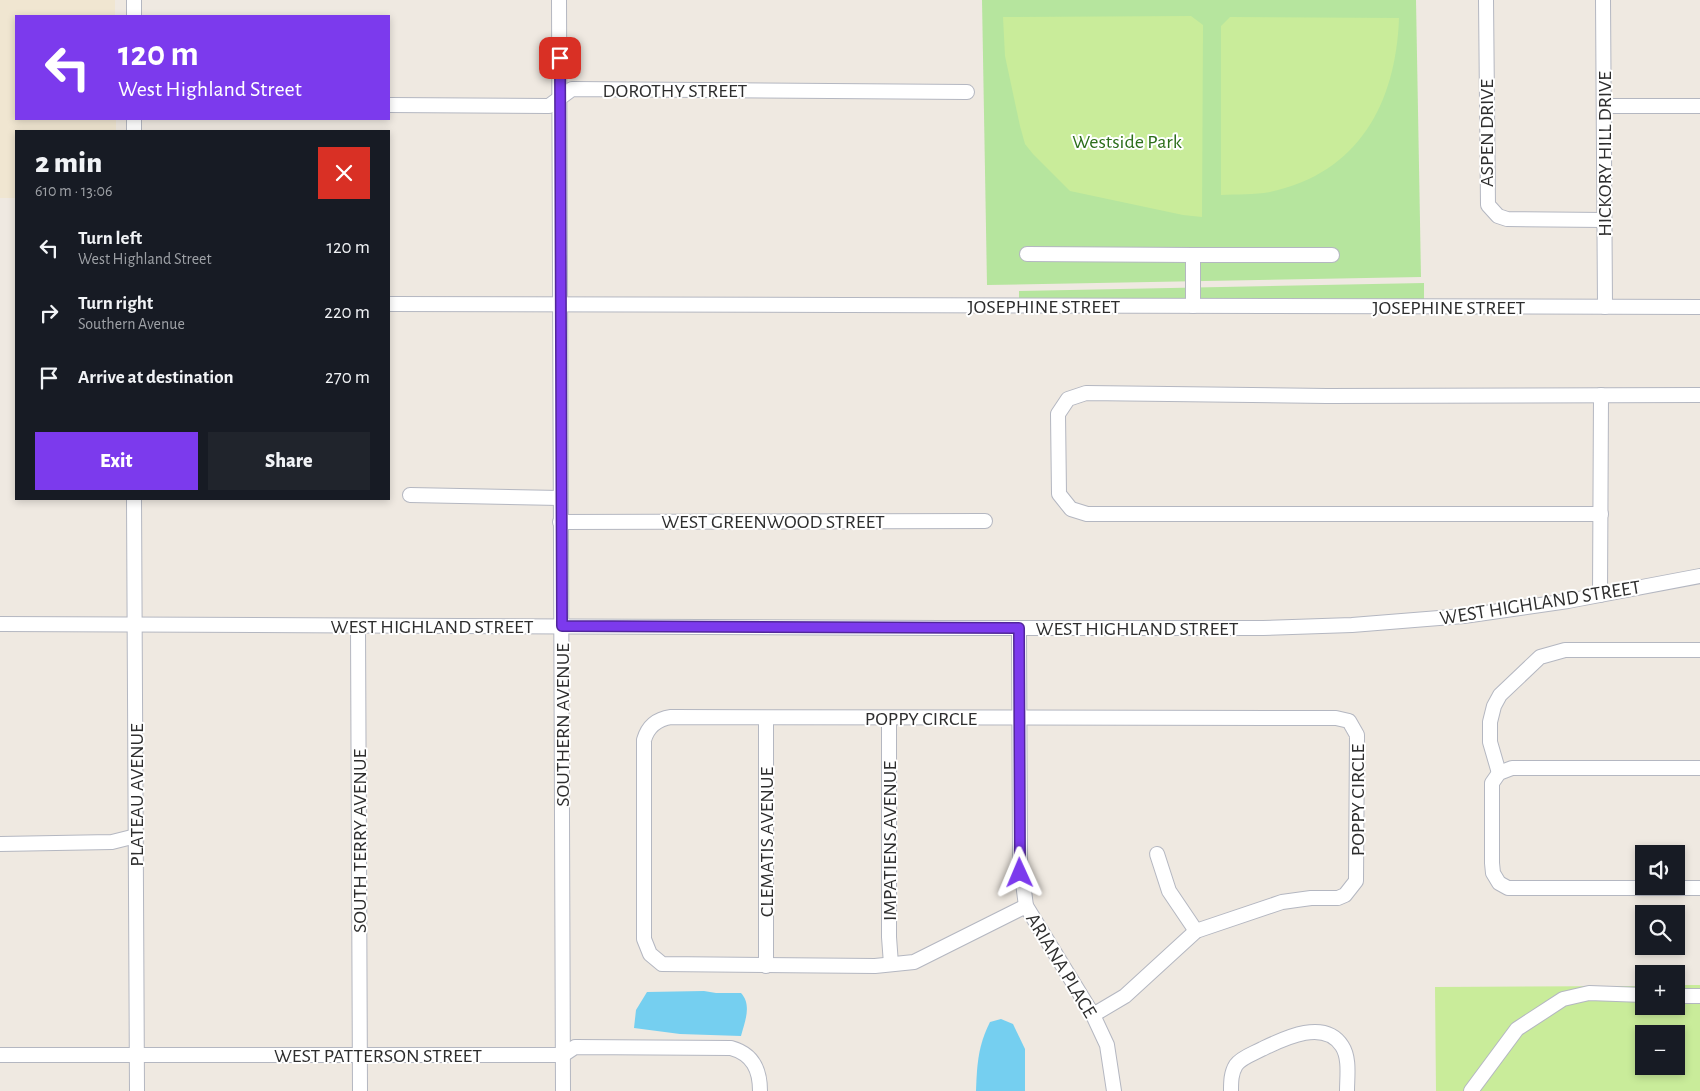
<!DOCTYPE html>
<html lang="en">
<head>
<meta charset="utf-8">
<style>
	body { margin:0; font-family:"Alegreya Sans",sans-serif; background:#20242c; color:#f1f3f6; height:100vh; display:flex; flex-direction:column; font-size:19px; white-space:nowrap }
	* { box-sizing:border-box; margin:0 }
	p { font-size:16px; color:#9ea1a6 }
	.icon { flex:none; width:28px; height:28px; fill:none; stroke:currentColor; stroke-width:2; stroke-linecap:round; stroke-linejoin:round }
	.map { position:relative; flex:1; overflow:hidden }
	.drawer { position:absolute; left:15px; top:130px; width:375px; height:370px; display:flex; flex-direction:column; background:#171b24; border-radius:0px; box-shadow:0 2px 8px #0003 }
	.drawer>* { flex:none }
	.top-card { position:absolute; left:15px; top:15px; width:375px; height:105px; border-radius:0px; box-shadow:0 2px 8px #0003; background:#7c3aed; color:#fff; overflow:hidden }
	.buttons { position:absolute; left:1635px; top:845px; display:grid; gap:10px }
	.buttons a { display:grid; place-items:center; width:50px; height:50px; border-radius:0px; background:#171b24; box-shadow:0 2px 8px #0003; font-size:25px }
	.pin { position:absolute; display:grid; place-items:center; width:42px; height:42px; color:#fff; margin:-21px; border-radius:10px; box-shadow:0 2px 8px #0006 }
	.me { position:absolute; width:55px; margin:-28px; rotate:359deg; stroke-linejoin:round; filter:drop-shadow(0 0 4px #0008) }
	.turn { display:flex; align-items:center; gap:18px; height:105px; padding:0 20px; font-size:22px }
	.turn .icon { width:65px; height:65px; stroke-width:2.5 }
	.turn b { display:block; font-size:35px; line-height:42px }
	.round { display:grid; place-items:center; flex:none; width:52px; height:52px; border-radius:0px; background:#20242c }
	.summary { display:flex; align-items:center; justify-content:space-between; height:85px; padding:0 20px }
	h1 { font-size:30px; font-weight:800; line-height:38px }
	.button { display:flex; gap:10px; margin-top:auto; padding:10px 20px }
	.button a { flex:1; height:58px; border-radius:0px; background:#7c3aed; color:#fff; font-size:20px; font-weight:800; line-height:58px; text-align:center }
	.button a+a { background:#20242c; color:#f1f3f6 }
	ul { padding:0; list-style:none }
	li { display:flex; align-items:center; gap:15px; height:65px; padding:0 20px }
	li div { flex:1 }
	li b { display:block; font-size:19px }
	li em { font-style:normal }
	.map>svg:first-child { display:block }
</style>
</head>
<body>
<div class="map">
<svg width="1700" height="1091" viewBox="0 0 1700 1091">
	<rect width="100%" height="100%" fill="#efe9e1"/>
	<path fill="#f0e6d1" d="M0 0H115V16H16V119H116V131H16V198H0Z"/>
	<g fill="#b6e59e">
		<path d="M982 0H1416L1421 277 987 285Z"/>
		<path d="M1424 283V299L1019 298V291Z"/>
	</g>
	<g fill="#c9ec9a" fill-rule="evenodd">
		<path d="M1191 16 1203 25 1202 217 1183 215 1070 191 1033 154 1025 144 1020 126 1005 56 1003 17Z"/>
		<path d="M1230 17 1399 18C1396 103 1359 173 1270 192 1254 195 1237 194 1221 195V26Z"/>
		<path d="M1676 985H1700V1091H1436L1435 987 1644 986V1006H1676ZM1644 1034H1676V1066H1644Z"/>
	</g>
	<g fill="#75cff0">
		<path d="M704 991 716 993H741C752 1005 745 1021 741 1036L680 1034 634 1028 636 1010 647 992Z"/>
		<path d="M1001 1019 1013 1024 1025 1049V1091H976C977 1064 978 1046 990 1022Z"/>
	</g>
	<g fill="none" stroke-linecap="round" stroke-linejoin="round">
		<defs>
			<g id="minor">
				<path d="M134 0V16"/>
				<path d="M559 0 563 1091"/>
				<path d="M1486 0 1488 205 1498 216 1507 219 1604 220"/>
				<path d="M1603 0 1605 307"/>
				<path d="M389 105 549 106 572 89 967 92"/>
				<path d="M1604 106H1700"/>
				<path d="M134 131V119"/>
				<path d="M1027 254 1193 255V306"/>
				<path d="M1193 255H1332"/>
				<path d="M389 304 1700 307"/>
				<path d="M410 495 560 498"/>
				<path d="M134 499 137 1091"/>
				<path d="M1601 514H1087L1071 509 1059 494 1058 414 1068 399 1086 393 1327 396 1700 395"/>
				<path d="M560 522 985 521"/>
				<path d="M1600 595 1601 395"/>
				<path d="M0 624 940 628H1263L1352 625 1464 616 1568 601 1700 576"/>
				<path d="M358 626 360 1091"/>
				<path d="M1019 628 1020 860 1026 906 1093 1015 1107 1045 1114 1091"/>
				<path d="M889 718V937L891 964"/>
				<path d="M1700 768H1512L1499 773 1492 783V863L1493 873 1499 883 1508 888H1700"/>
				<path d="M1499 773 1490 742V722L1494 706 1500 695 1540 657 1565 650H1700"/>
				<path d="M0 844 112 842 136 836"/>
				<path d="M1157 854 1169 891 1196 931"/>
				<path d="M1026 906 914 962 875 966 662 964 650 954 644 939V740C648 726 657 719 671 717L1336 718 1349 721 1357 735 1356 881 1345 895 1338 898H1311L1282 902 1196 931 1125 996 1093 1015"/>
				<path d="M766 966V718"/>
				<path d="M1676 996H1700"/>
				<path d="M0 1055H563L575 1047 731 1048C753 1054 760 1070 760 1091"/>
				<path d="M1231 1091C1231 1082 1231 1073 1236 1065 1242 1057 1253 1054 1262 1049 1283 1039 1324 1018 1342 1046 1350 1058 1347 1077 1347 1091"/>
				<path d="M1471 1091 1517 1029 1563 999 1589 993 1644 995"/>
			</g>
		</defs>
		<use href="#minor" stroke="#b4b7c1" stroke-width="16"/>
		<use href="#minor" stroke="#fff" stroke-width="14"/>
	</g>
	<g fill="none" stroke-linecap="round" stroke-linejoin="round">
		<defs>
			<path id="route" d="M560 58 562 626 1019 628 1020 873"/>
		</defs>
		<use href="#route" stroke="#51269a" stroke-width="12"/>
		<use href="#route" stroke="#7c3aed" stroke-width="9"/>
	</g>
	<g text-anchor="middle" stroke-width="4" stroke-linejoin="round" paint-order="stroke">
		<g font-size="20" fill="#2e2e2e" stroke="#fff">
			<text x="675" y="97">DOROTHY STREET</text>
			<text transform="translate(1486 133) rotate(-90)" y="7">ASPEN DRIVE</text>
			<text transform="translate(1604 154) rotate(-90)" y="7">HICKORY HILL DRIVE</text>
			<text x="1044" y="313">JOSEPHINE STREET</text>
			<text x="1449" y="314">JOSEPHINE STREET</text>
			<text x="773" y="528">WEST GREENWOOD STREET</text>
			<text transform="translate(1540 602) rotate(-9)" y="7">WEST HIGHLAND STREET</text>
			<text x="432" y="633">WEST HIGHLAND STREET</text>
			<text x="1137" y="635">WEST HIGHLAND STREET</text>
			<text x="921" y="725">POPPY CIRCLE</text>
			<text transform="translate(562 725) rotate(-90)" y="7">SOUTHERN AVENUE</text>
			<text transform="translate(136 795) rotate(-90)" y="7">PLATEAU AVENUE</text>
			<text transform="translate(1357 800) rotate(-90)" y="7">POPPY CIRCLE</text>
			<text transform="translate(359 841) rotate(-90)" y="7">SOUTH TERRY AVENUE</text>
			<text transform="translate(889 841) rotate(-90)" y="7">IMPATIENS AVENUE</text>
			<text transform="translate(766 842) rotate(-90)" y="7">CLEMATIS AVENUE</text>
			<text transform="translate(1062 965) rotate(59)" y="7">ARIANA PLACE</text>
			<text x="378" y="1062">WEST PATTERSON STREET</text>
		</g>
		<g font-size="20" fill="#2c6e1b" stroke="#fff">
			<text x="1127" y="148">Westside Park</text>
		</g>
	</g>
</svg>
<div class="buttons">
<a><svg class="icon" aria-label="sound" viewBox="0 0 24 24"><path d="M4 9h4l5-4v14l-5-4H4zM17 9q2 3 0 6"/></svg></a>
<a><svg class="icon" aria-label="search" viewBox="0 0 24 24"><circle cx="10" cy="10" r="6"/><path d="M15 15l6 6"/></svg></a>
<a>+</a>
<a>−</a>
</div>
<div class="pin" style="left:560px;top:58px;background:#d93025"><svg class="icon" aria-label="arrive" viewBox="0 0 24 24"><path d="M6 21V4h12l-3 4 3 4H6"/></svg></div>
<svg class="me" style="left:1020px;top:873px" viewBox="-20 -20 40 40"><path d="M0-17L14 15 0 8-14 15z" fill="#7c3aed" stroke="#fff" stroke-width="4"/></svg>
<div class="top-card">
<div class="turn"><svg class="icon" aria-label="left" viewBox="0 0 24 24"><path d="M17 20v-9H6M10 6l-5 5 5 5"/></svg><div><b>120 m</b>West Highland Street</div></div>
</div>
<section class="drawer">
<div class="summary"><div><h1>2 min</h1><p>610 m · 13:06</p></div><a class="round" style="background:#d93025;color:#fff"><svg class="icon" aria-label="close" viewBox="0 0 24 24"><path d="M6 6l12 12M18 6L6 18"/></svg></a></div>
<ul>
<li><svg class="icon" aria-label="left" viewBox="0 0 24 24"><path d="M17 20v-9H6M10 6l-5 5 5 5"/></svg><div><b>Turn left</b><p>West Highland Street</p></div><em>120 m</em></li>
<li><svg class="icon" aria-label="right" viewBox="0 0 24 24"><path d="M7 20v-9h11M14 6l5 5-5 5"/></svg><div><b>Turn right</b><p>Southern Avenue</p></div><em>220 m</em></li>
<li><svg class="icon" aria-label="arrive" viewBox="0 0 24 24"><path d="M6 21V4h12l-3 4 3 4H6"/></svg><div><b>Arrive at destination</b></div><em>270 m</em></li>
</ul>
<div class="button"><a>Exit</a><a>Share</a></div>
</section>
</div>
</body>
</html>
